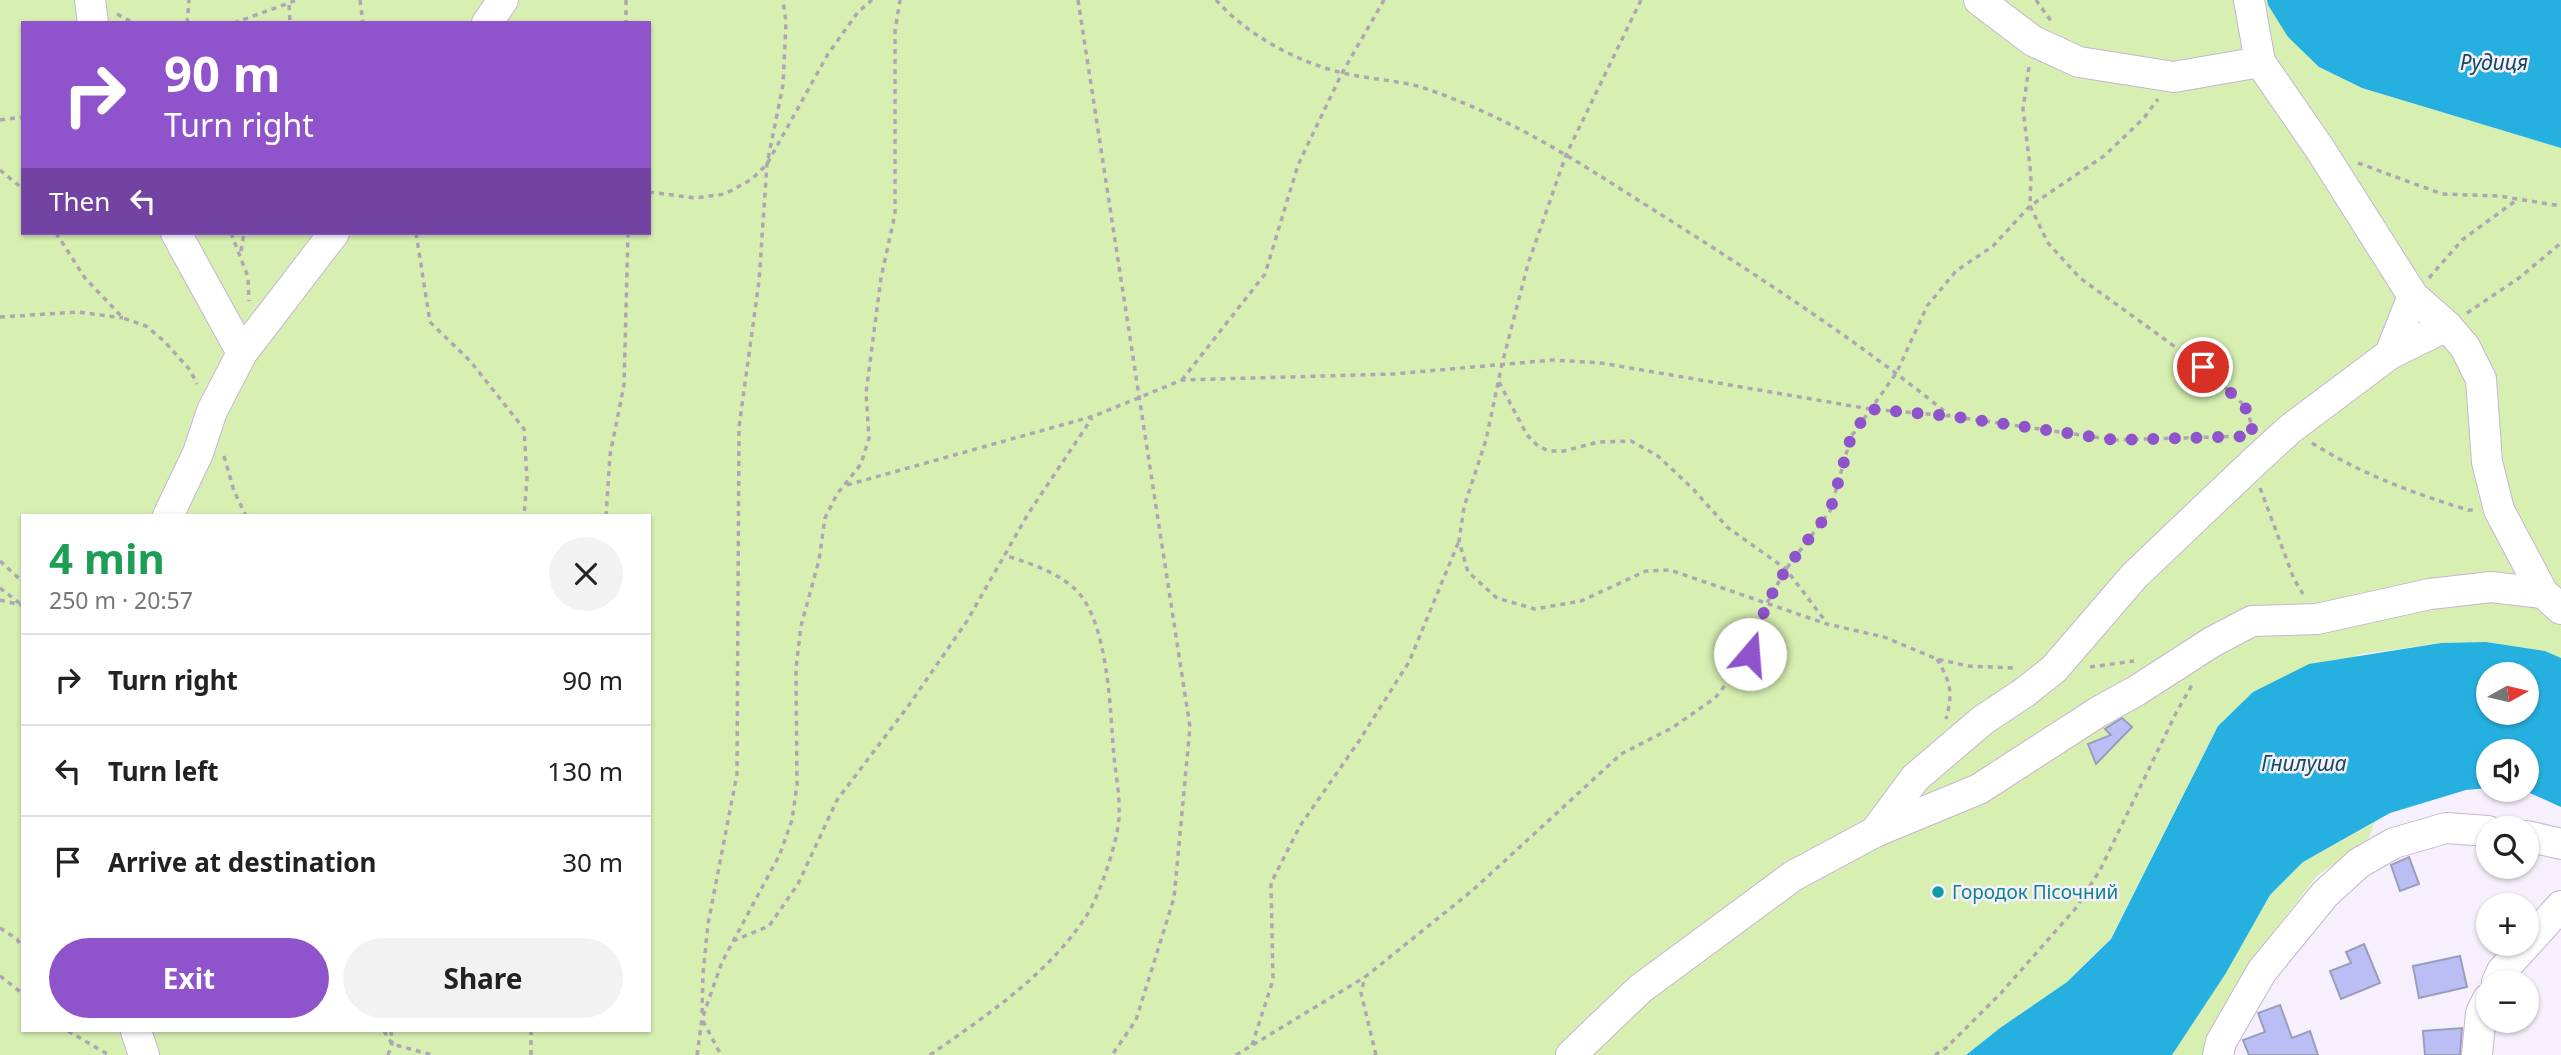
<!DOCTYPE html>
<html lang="en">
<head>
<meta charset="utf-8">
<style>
	body { margin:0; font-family:"Noto Sans",sans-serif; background:#f2f2f2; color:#222; height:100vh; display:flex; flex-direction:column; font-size:26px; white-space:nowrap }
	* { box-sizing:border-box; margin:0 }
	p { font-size:23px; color:#767676 }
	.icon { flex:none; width:38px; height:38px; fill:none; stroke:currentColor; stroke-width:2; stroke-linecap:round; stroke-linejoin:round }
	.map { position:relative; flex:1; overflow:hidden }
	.panel { position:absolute; left:21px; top:514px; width:630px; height:518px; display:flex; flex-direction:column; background:#fff; border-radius:0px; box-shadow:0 2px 5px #0004 }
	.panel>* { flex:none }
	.top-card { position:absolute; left:21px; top:21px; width:630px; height:214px; border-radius:0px; box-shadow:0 2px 5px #0004; background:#8f54cb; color:#fff; overflow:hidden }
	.needle { width:46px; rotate:82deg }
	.tools { position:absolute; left:2476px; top:662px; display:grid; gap:14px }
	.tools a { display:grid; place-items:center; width:63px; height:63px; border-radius:50%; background:#fff; box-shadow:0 2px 5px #0004; font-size:35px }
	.pin { position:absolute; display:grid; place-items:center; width:60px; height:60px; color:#fff; margin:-30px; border:4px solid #fff; border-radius:50%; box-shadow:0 2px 7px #0007 }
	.me { position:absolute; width:77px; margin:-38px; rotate:18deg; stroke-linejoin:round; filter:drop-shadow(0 0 5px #0008) }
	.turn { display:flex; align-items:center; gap:24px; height:147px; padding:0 28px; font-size:32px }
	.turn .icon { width:91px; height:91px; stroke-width:2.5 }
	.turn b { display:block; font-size:49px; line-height:60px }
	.then { display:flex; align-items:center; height:66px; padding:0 28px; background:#0003; gap:14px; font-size:26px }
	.round { display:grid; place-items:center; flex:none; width:74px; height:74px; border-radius:37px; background:#f2f2f2 }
	.summary { display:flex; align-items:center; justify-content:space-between; height:119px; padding:0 28px }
	h1 { font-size:42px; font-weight:700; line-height:52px; color:#1e9e55 }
	.cta { display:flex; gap:14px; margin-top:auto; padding:14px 28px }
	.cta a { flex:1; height:80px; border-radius:42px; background:#8f54cb; color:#fff; font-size:28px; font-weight:700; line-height:80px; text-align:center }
	.cta a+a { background:#f2f2f2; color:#222 }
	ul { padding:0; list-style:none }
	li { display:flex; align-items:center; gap:21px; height:91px; padding:0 28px; border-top:2px solid #e0e0e0 }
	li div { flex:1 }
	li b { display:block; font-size:26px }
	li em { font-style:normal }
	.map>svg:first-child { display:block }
</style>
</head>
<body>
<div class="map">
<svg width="2561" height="1055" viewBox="0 0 2561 1055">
	<rect width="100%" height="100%" fill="#f6f0fc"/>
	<g fill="#d7f0b2" fill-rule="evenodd">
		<path d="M0 0H2267L2268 5 2319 67 2362 88 2561 148V658L2545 651 2486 642 2441 643 2362 654 2253 692 2218 726 2111 938 2067 982 2000 1028 1966 1055H0ZM23 23H649V233H23ZM23 516H649V1031H23Z"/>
		<path d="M2375 822 2368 840 2317 876 2245 969 2216 1029 2207 1055H2172L2226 973 2270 895 2303 862Z"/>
	</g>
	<g fill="#25b0df" fill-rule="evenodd">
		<path d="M2267 0H2561V148L2362 88 2319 67 2288 37 2268 5Z"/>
		<path d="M2486 642 2545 651 2561 658V807L2521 789H2527V751H2488V788L2466 790 2390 813 2303 862 2270 895 2226 973 2172 1055H1966L2000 1028 2067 982 2111 939 2218 726 2253 692 2309 664 2441 643ZM2488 674H2527V712H2488Z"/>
	</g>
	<g fill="#babef5" stroke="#9a9dbb" stroke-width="2">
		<path d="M2122 718 2132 727 2096 764 2088 744 2111 735 2105 729Z"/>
		<path d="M2409 857 2419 884 2400 891 2391 865Z"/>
		<path d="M2364 944 2380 983 2341 999 2330 971 2351 963 2346 952Z"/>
		<path d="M2460 956 2467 987 2419 998 2413 966Z"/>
		<path d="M2280 1005 2292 1038 2310 1031 2318 1055H2249L2243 1040 2265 1032 2258 1013Z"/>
		<path d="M2462 1028 2460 1055H2425L2423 1031Z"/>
	</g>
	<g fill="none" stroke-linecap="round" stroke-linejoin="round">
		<defs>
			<g id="minor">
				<path d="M90 0 93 23"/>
				<path d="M1979 0 2033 41 2079 62 2174 77 2260 62"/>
				<path d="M2249 0 2260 62 2320 149 2413 296 2447 326 2465 347 2481 379 2487 462 2499 510 2543 593 2561 609"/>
				<path d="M487 23 503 0"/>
				<path d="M176 233 242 353"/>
				<path d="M2390 354 2447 326"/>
				<path d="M168 516 198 453 212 411 242 353 334 233"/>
				<path d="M1875 832 1915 778 1983 720 2025 692 2054 669 2135 575 2255 461 2290 429 2390 354 2413 296"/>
				<path d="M2527 836 2561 844"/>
				<path d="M2497 982 2502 971 2561 906"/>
				<path d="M136 1031 144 1055"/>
				<path d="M1571 1055 1640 989 1793 876 1875 832 1979 789 2098 712 2136 691 2212 642 2252 621 2317 619 2430 594 2491 587 2543 593"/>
				<path d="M2218 1055 2221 1042 2262 971 2325 894 2359 863 2394 843 2446 828 2488 831"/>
				<path d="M2477 1055 2481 1013 2488 999"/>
			</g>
		</defs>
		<use href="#minor" stroke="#c5b5d2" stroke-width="32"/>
		<g stroke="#aea7b3" stroke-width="3.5" stroke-dasharray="5 5" stroke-linecap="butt">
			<path d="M360 0 363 23"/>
			<path d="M626 0V23"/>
			<path d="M1078 0 1190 727 1174 898 1136 1020 1112 1055"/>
			<path d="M1216 0C1247 35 1297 62 1343 73 1368 79 1396 80 1421 87 1448 96 1474 107 1499 119 1558 147 1612 184 1668 219 1764 280 1861 343 1949 415"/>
			<path d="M1641 0 1566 155 1528 264 1502 364 1486 440 1464 507 1459 541 1468 572 1497 598 1535 609 1581 601 1646 571 1670 570 1827 624 1884 637 1937 659 1968 666 2015 668"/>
			<path d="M2036 0 2051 21"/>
			<path d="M289 5 290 23"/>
			<path d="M117 14 134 23"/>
			<path d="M187 23 189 0"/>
			<path d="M234 23 297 0"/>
			<path d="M2029 67 2023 109 2031 175 2030 206 2048 243 2080 278 2203 367 2245 406 2253 428"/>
			<path d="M0 120 23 117"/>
			<path d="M2358 163 2442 194 2499 196 2561 206"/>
			<path d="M0 170 23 189"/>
			<path d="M649 192 695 198 725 194 752 179 767 164 828 54 858 12 872 0"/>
			<path d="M56 233 85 278 123 318 146 326 164 341 190 370 197 384"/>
			<path d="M231 233 248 277 249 301"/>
			<path d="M416 233 430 322 471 362 524 429 527 479 524 516"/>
			<path d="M241 251 244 233"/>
			<path d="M2429 278 2462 240 2518 199"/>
			<path d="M2467 313 2519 278 2561 243"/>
			<path d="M0 317 78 312 123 318"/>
			<path d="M1182 380 1265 274 1298 165 1342 73 1384 0"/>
			<path d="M1499 382 1527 435 1538 446 1549 451H1564L1598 442 1631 441 1658 456 1694 490 1727 527 1786 569 1826 622"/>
			<path d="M2312 443C2361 474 2413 493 2468 510H2476"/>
			<path d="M224 456 234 491 246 516"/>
			<path d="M847 485 1094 416 1182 380 1393 374 1553 360 1601 363 1870 409 1950 416 2115 440 2246 436"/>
			<path d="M2260 488 2294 579 2303 594"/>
			<path d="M606 516 610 455 624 385 628 233"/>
			<path d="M0 561 23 582"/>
			<path d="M0 588 23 606"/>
			<path d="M0 600 21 605"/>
			<path d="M1937 659C1951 683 1953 693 1946 719"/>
			<path d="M2090 667 2134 661"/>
			<path d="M0 928 17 939 23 949"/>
			<path d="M733 941 769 926 798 884 837 800 909 705 967 621 1028 514 1092 418"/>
			<path d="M0 976 23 994"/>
			<path d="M702 1013 703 973 708 924 737 774 739 427 759 281 767 164 783 85 786 23 783 0"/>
			<path d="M703 1021 721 1055"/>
			<path d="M68 1031 109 1055"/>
			<path d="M384 1031 392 1044 432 1055"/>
			<path d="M1252 1045 1273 980 1271 883 1300 826 1359 741 1409 662 1459 541"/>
			<path d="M388 1055 392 1044 391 1031"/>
			<path d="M531 1055V1031"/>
			<path d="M697 1055 702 1019 722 962 780 854 792 820 797 785 796 668 801 626 819 560 825 518 837 494 861 464 869 438 866 393 881 278 895 214V31L900 0"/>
			<path d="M930 1055C987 1015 1048 975 1087 915 1100 894 1119 839 1119 815 1120 796 1116 776 1114 757 1110 712 1109 621 1075 589 1055 571 1029 563 1004 555"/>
			<path d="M1236 1055 1365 977"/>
			<path d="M1376 1055 1361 993 1365 977 1473 890 1621 754 1672 728 1715 698 1750 654 1767 603 1786 569 1830 511 1851 437 1897 372 1927 306 1956 271 1993 246 2030 206 2104 156 2144 118 2158 99"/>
			<path d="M1935 1055 1946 1048 2002 992 2076 908 2100 870 2176 713 2192 685"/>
		</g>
		<use href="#minor" stroke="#fff" stroke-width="30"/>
	</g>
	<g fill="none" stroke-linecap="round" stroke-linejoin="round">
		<path stroke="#8f54cb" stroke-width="12" stroke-dasharray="0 21.6" d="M1750 654 1767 603 1786 569 1830 511 1851 437 1870 409 1950 416 2115 440 2254 436 2245 406 2203 367"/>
	</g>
	<circle fill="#0f9aa8" stroke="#f6f0fc" stroke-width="2.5" cx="1938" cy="892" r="7"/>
	<g text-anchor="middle" stroke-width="5" stroke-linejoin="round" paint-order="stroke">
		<g font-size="19" fill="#0d838f" stroke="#f6f0fc" text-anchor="start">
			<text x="1952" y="899">Городок Пісочний</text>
		</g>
		<g font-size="21" font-style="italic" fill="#144a5d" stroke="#f6f0fc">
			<text x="2494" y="70">Рудиця</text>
			<text x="2304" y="771">Гнилуша</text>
		</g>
	</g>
</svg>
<div class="tools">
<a><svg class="needle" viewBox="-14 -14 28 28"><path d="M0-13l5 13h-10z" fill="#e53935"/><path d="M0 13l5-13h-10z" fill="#767676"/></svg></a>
<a><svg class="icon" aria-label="sound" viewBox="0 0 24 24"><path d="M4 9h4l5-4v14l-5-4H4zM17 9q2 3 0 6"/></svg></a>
<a><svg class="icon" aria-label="search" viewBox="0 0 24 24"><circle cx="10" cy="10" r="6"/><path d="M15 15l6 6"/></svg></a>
<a>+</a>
<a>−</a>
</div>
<div class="pin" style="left:2203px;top:367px;background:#d93025"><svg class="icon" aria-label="arrive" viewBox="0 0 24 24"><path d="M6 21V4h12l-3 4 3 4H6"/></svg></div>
<svg class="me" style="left:1750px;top:654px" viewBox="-20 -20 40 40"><circle r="19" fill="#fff"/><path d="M0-13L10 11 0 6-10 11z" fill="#8f54cb"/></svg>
<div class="top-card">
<div class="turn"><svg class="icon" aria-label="right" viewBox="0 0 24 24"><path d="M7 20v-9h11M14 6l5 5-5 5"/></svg><div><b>90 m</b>Turn right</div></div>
<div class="then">Then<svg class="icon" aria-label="left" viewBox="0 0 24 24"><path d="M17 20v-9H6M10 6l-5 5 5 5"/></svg></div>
</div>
<section class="panel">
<div class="summary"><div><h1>4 min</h1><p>250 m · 20:57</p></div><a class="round"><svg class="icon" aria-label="close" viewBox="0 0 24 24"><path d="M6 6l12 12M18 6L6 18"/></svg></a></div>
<ul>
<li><svg class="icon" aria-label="right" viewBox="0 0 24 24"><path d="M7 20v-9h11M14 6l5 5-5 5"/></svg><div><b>Turn right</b></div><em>90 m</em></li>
<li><svg class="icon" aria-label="left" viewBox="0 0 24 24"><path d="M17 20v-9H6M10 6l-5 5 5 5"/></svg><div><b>Turn left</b></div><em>130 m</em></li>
<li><svg class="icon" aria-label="arrive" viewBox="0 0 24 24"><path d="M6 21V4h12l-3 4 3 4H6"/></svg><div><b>Arrive at destination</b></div><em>30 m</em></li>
</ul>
<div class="cta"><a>Exit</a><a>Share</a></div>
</section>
</div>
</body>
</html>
